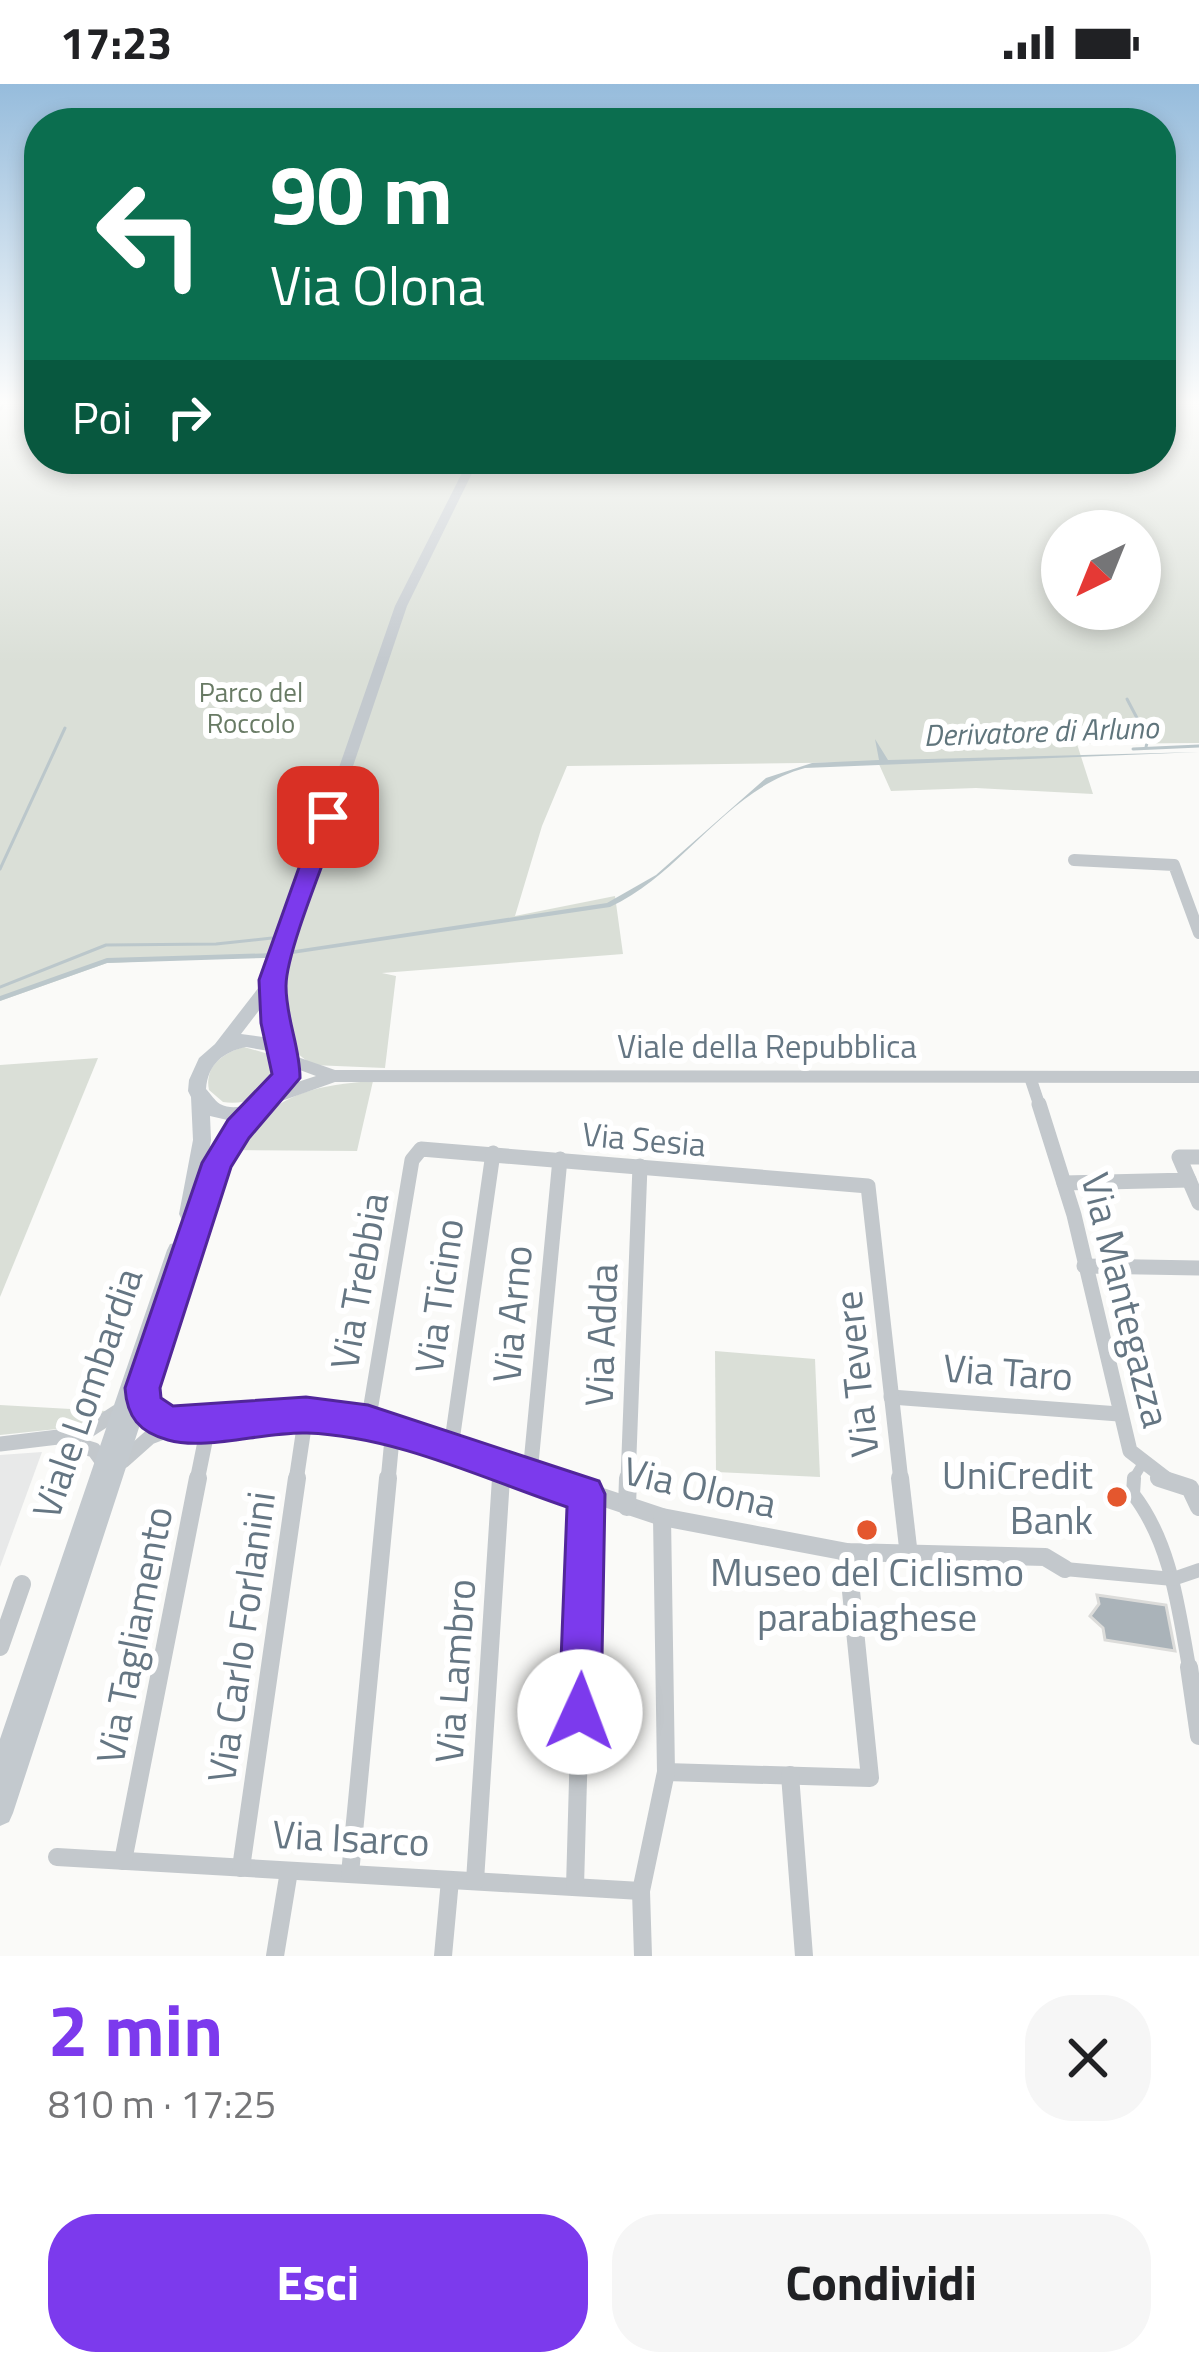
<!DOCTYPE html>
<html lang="it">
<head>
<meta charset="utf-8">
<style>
	body { margin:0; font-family:"Titillium Web",sans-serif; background:#f6f6f6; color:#202124; height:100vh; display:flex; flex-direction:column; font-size:45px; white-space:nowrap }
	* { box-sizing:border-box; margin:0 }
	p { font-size:39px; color:#757577 }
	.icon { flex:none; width:66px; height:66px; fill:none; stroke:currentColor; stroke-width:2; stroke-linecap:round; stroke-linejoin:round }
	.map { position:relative; height:1872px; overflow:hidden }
	.details { display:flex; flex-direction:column; background:#fff; flex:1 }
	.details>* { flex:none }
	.guide { position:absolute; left:24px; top:24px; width:1152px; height:366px; border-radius:48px; box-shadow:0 6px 18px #0003; background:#0b6e4f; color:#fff; overflow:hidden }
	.needle { width:78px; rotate:223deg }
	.buttons { position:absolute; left:1041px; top:426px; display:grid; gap:24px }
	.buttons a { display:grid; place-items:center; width:120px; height:120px; border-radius:50%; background:#fff; box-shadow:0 6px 18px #0003; font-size:60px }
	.pin { position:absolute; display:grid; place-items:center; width:102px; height:102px; color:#fff; margin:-51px; border-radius:24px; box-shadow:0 6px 18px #0006 }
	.me { position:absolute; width:132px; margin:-66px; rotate:2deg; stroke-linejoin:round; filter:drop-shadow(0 0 9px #0008) }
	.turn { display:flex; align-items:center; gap:42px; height:252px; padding:0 48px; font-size:54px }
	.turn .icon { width:156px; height:156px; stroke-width:2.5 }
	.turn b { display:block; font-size:84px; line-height:102px }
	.then { display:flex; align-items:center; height:114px; padding:0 48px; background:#0003; gap:24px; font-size:45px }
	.round { display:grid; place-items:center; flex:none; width:126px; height:126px; border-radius:48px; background:#f6f6f6 }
	.headline { display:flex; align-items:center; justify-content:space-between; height:204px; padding:0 48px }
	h1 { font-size:72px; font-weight:700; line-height:90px; color:#7c3aed }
	.button { display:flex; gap:24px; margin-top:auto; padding:24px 48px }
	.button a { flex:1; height:138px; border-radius:48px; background:#7c3aed; color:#fff; font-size:48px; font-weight:700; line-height:138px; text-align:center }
	.button a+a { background:#f6f6f6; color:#202124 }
	.status { display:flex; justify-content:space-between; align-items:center; height:84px; padding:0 60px; background:#fff; direction:ltr }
	.status svg { height:33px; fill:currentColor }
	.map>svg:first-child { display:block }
</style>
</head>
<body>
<div class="status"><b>17:23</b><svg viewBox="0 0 49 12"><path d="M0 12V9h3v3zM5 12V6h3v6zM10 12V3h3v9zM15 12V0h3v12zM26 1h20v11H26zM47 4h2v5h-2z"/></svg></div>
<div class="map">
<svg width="1199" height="1872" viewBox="0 0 1199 1872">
	<rect width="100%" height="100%" fill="#fafaf8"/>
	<path fill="#e8e9e9" d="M42 1368 0 1483V1371Z"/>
	<g fill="#dadfd7" fill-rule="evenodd">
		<path d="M0 318H39V375H1161V318H1199V659L1077 660 1093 710 976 704 891 707 878 678 567 682 542 742 515 832 615 812 623 870 382 889 396 892 385 984 312 981 283 958 281 937 291 871 107 879 0 917ZM1062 447H1140V525H1062Z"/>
		<path d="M244 963 272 971C288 1003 252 1023 223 1018L209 1006C204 982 223 969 244 963Z"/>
		<path d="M98 974 0 1213V981Z"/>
		<path d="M373 997 357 1067 231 1066C274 1012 305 1002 373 997Z"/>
		<path d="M715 1267 815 1275 820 1393 716 1388Z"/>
		<path d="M0 1321 106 1327 95 1341 0 1351Z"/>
	</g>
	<path fill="#bbc7cb" d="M875 655 888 676 1199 668 805 684C727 705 683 789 610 823L265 874 107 879 0 917V912L107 874 275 869 607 819 656 791 766 694 812 679 879 676Z"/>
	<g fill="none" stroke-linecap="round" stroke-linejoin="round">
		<g stroke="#bbc7cb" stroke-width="3">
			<path d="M1127 615 1148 655 1146 663"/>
			<path d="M1133 665 1199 662"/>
			<path d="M0 785 65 644"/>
			<path d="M0 903 106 861 216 860 272 854"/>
		</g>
	</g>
	<path fill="#aab3b9" stroke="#dcdcda" stroke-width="3" d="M1097 1511 1166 1521 1175 1567 1105 1556 1103 1544 1090 1532 1099 1520Z"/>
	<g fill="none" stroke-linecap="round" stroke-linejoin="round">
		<path stroke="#c3c8cc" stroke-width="10" d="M1132 1397 1143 1379"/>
		<g stroke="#c3c8cc" stroke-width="14">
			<path d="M1134 1394 1133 1410C1171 1459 1178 1523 1189 1583"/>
			<path d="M1065 1485 1173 1495 1199 1486"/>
		</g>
		<g stroke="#c3c8cc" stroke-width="12">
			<path d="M1074 776 1174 781 1199 849"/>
			<path d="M1030 993 1040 1023"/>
		</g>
		<g stroke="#c3c8cc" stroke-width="15">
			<path d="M1039 1020 1074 1131 1130 1367 1169 1397"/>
			<path d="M1189 1096 1199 1119"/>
			<path d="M1064 1099 1189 1096 1179 1073H1199"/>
			<path d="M1084 1182 1199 1184"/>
			<path d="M143 1310 148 1329 177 1340"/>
			<path d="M891 1313 1119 1330"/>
			<path d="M368 1339 412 1076 421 1065 868 1102 901 1397"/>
			<path d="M68 1358 94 1366 104 1380"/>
			<path d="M0 1360 83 1350 117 1328"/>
			<path d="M451 1364 493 1069"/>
			<path d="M123 1377 150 1353 184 1340 306 1330 393 1344 554 1397"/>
			<path d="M530 1390 560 1075"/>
			<path d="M197 1397 209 1338"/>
			<path d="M296 1397 306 1330"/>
			<path d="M388 1397 393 1344"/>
			<path d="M501 1397 502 1381"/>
			<path d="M628 1397 640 1082"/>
		</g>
		<g stroke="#c3c8cc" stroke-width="18">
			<path d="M545 1394 662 1433 847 1468 1045 1473 1065 1485"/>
			<path d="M900 1394 909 1472"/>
			<path d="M1159 1394 1190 1404 1199 1423"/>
			<path d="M627 1423 628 1394"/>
			<path d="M0 1563 22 1500"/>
			<path d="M1189 1583 1199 1652"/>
			<path d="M666 1688 870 1694 847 1468"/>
			<path d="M790 1691 804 1872"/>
			<path d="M57 1773 641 1807"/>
			<path d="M123 1777 198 1394"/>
			<path d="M241 1784 297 1394"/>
			<path d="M350 1790 388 1394"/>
			<path d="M475 1797 501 1394"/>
			<path d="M575 1803 586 1410"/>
			<path d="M275 1872 289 1787"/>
			<path d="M443 1872 450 1796"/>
			<path d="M643 1872 641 1807 666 1688 662 1433"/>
		</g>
		<path fill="#c3c8cc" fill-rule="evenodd" d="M286 969 335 986 1199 987V999L335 998 273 1020 267 1018 265 1013 267 1008 316 992 281 979 278 975 281 971Z"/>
		<path fill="#c3c9ce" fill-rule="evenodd" d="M469 375H479L407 522 281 896 288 966C311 998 249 1041 232 1069 227 1077 224 1087 220 1096L13 1729 9 1738 0 1742V1655L167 1166 170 1160 181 1158 187 1138 182 1136 179 1130 193 1056 191 1013 188 1007 189 996 199 974 215 960 266 894 395 522ZM267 916 270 954 241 950ZM246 963 269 967 277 976C276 1000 248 1034 220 1020 214 1016 211 1010 206 1005 208 980 223 968 246 963ZM210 1032 236 1038 220 1057 206 1087 211 1056Z"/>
		<path stroke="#a2aab0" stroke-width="3" stroke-dasharray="10 4.5" stroke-linecap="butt" d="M0 326 4 318"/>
	</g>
	<linearGradient id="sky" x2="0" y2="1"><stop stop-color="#96bcdc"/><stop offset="0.55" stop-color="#fdfdfc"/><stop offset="1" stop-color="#fdfdfc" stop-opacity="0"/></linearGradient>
	<rect width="1199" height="580" fill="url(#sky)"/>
	<path fill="#7c3aed" stroke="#51269a" stroke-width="3" d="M328 726 340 733C327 771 286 868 286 902 286 935 300 963 300 994L249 1054 231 1083 160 1304 161 1314 173 1322 306 1313 368 1321 599 1397 605 1410 601 1628 595 1643 580 1649 565 1643 559 1628 567 1423C484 1395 395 1352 307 1349 266 1347 206 1367 168 1356 139 1348 127 1333 125 1304L202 1079 228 1036 272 990 261 939 259 896 317 733Z"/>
	<g fill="#e4572e" stroke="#fff" stroke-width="4.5">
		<circle cx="1117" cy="1413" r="12"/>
		<circle cx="867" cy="1446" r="12"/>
	</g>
	<g text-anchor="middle" stroke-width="12" stroke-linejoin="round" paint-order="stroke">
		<g font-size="27" fill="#687a64" stroke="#fff">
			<text x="251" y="618">Parco del<tspan x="251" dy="31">Roccolo</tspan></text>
		</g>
		<g font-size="30" font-style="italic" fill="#60757c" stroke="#fff">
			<text transform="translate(1041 648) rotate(-2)" y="10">Derivatore di Arluno</text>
		</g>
		<g font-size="33" fill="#657683" stroke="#fff">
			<text x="767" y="974">Viale della Repubblica</text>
			<text transform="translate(644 1055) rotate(5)" y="12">Via Sesia</text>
		</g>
		<g font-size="39" fill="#657683" stroke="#fff">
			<text transform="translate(359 1197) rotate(-80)" y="14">Via Trebbia</text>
			<text transform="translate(439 1212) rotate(-82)" y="14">Via Ticino</text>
			<text transform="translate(1126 1216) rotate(76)" y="14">Via Mantegazza</text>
			<text transform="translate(512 1230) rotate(-85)" y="14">Via Arno</text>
			<text transform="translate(601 1251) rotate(-88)" y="14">Via Adda</text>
			<text transform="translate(1008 1288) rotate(4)" y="14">Via Taro</text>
			<text transform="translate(856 1290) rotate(-96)" y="14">Via Tevere</text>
			<text transform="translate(87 1309) rotate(-71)" y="14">Viale Lombardia</text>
			<text transform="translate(700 1403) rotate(13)" y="14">Via Olona</text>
			<text transform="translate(134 1551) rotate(-79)" y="14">Via Tagliamento</text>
			<text transform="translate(241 1553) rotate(-82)" y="14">Via Carlo Forlanini</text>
			<text transform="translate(455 1587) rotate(-86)" y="14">Via Lambro</text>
			<text transform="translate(351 1754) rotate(3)" y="14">Via Isarco</text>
		</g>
		<g font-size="39" fill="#657683" stroke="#fff" text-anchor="end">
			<text x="1093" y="1405">UniCredit<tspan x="1093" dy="45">Bank</tspan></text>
			<text x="867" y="1502" text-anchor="middle">Museo del Ciclismo<tspan x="867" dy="45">parabiaghese</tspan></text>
		</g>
	</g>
</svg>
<div class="buttons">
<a><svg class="needle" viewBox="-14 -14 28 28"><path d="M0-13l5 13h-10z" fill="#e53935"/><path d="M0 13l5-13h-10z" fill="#757577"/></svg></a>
</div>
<div class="pin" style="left:328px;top:733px;background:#d93025"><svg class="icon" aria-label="arrive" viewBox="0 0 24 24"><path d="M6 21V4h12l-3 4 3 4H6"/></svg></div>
<svg class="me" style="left:580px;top:1628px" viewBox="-20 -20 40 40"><circle r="19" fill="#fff"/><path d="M0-13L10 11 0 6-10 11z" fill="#7c3aed"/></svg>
<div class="guide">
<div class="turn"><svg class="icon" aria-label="left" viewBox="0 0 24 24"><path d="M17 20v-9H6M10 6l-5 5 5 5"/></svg><div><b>90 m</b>Via Olona</div></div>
<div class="then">Poi<svg class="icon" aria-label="right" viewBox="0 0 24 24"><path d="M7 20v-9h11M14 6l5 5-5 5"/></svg></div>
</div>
</div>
<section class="details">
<div class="headline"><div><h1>2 min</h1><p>810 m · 17:25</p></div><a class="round"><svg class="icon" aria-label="close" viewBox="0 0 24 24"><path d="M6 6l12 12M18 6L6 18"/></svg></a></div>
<div class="button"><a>Esci</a><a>Condividi</a></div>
</section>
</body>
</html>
